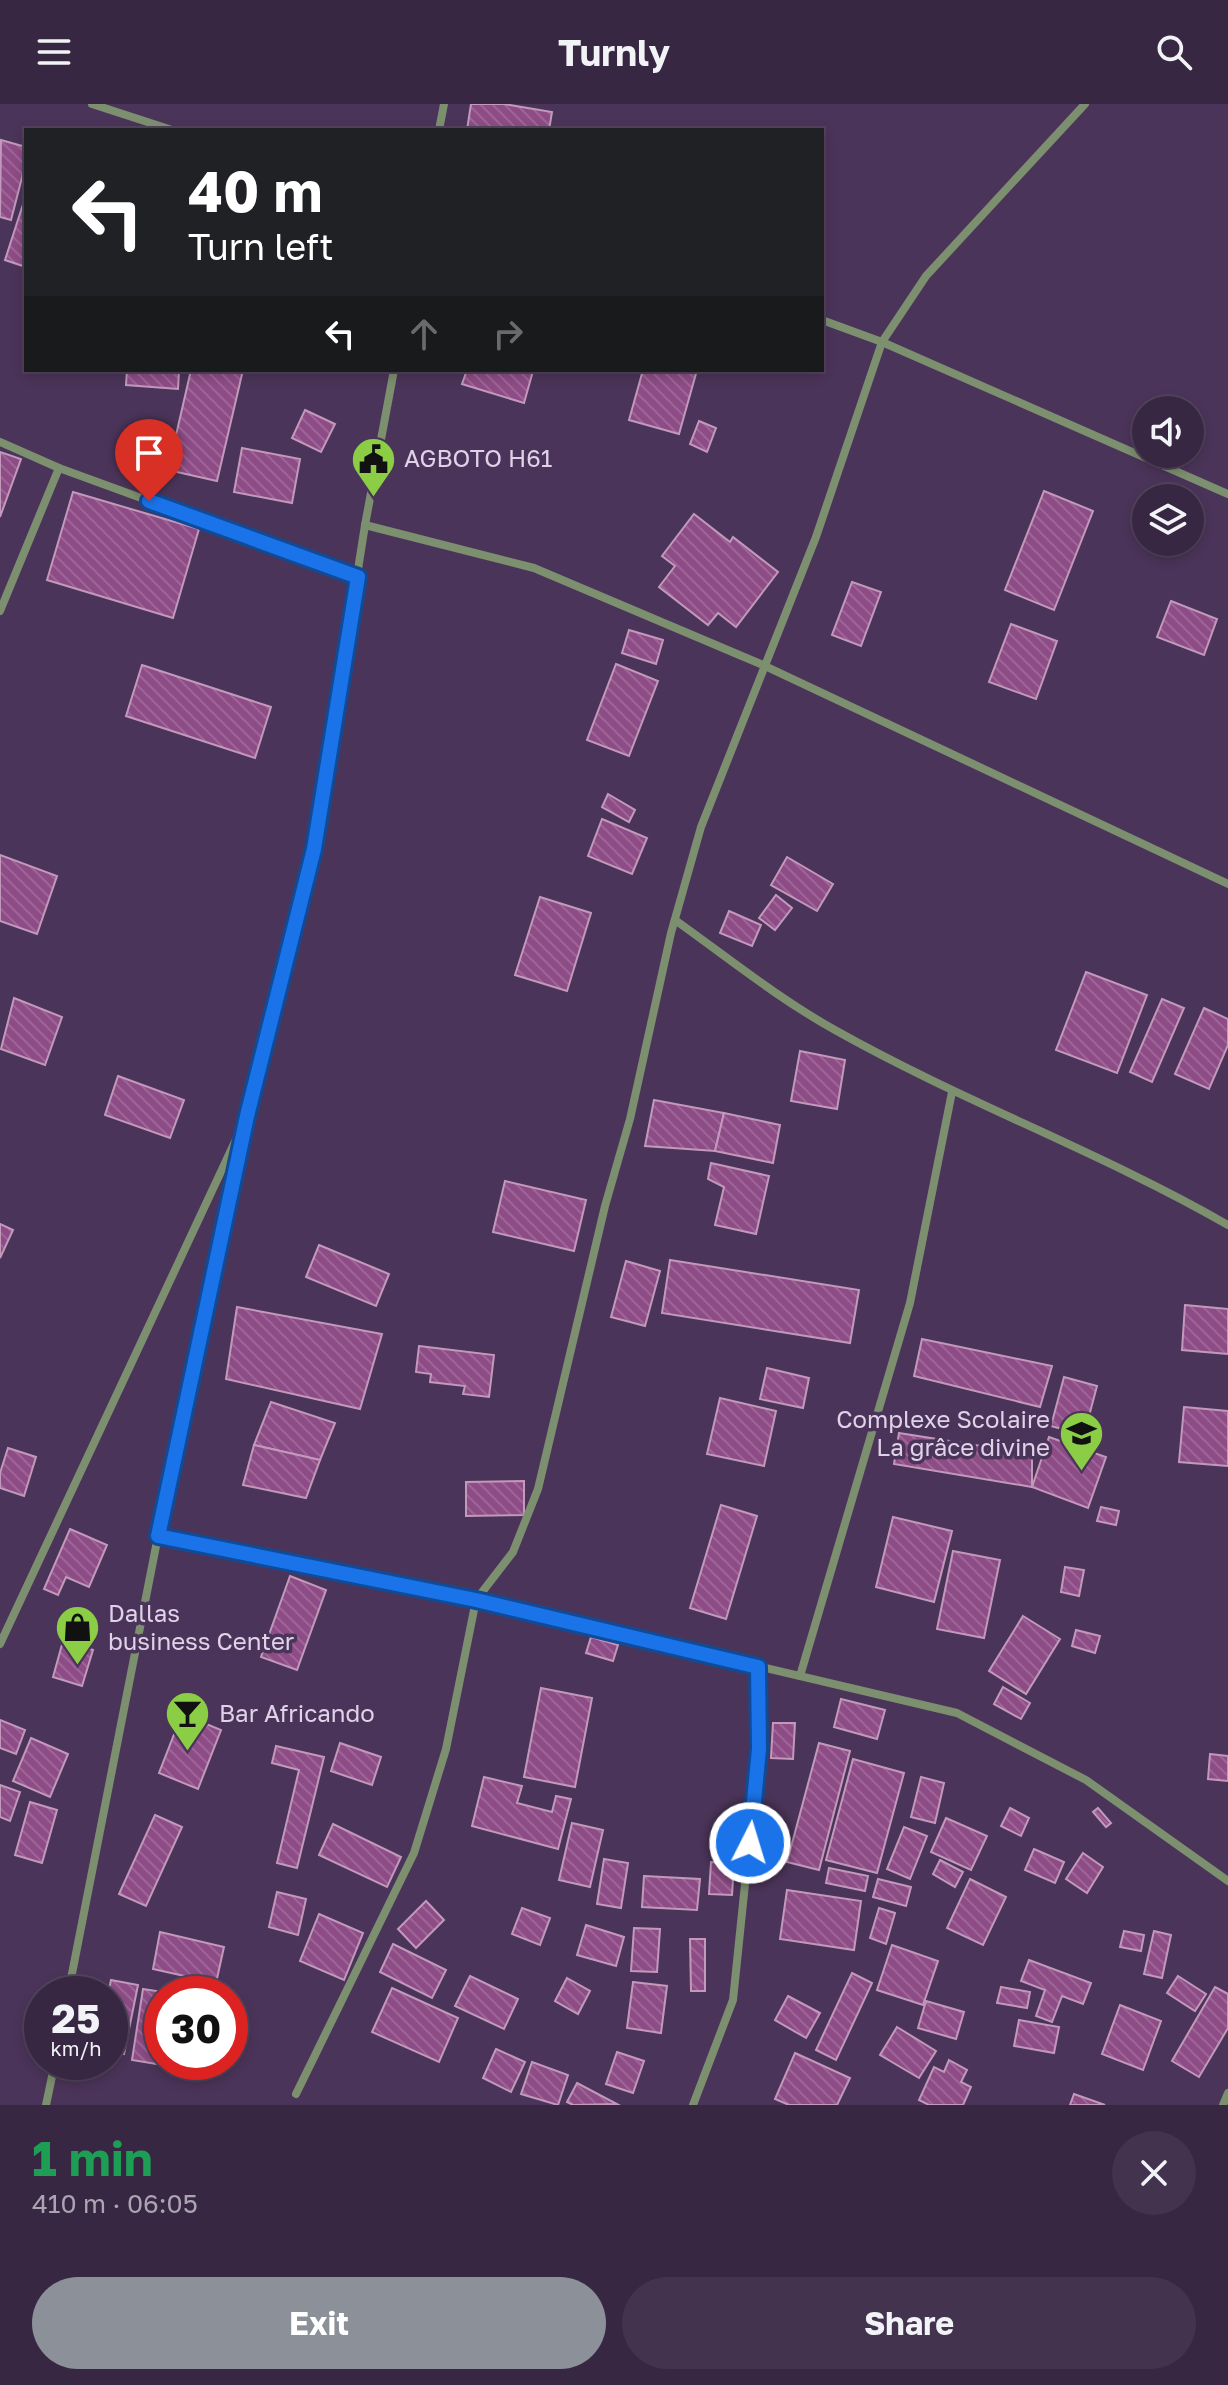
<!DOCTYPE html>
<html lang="en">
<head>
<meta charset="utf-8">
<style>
	body { margin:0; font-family:"Golos Text",sans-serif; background:#43334e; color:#f1f3f6; height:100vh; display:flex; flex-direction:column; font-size:30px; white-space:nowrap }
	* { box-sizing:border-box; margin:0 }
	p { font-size:26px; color:#aba5b2 }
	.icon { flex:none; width:44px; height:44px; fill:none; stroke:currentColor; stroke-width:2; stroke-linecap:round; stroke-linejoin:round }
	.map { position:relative; height:2001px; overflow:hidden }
	.side { display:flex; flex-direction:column; background:#382743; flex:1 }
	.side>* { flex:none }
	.banner { position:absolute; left:24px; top:24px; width:800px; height:244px; border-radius:0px; box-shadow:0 4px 12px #0003,0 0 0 2px #52445c; background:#202124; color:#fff; overflow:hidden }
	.fabs { position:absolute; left:1132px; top:292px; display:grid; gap:16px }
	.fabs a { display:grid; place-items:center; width:72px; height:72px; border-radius:50%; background:#382743; box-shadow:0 4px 12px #0003,0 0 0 2px #52445c; font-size:40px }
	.speed { position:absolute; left:24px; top:1872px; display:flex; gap:16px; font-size:40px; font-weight:700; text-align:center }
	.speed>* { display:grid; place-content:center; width:104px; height:104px; border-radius:50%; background:#382743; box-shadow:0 4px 12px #0003,0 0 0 2px #52445c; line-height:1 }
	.speed small { font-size:20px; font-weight:400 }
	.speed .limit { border:12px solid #d22; background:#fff; color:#111 }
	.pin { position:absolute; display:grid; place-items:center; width:68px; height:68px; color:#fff; margin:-82px -34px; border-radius:50% 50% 50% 0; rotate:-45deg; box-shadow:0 0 8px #0007 }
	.pin .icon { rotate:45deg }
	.me { position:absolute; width:88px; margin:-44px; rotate:5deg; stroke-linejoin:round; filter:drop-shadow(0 0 6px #0008) }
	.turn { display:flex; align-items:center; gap:28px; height:168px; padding:0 32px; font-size:36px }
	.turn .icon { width:104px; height:104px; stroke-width:2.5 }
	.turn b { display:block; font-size:56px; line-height:68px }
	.lanes { display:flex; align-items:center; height:76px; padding:0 32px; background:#0003; justify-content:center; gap:40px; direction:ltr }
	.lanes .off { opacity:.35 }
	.round { display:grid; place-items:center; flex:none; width:84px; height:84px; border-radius:42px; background:#43334e }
	.headline { display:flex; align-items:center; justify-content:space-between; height:136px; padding:0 32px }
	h1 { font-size:48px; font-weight:700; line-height:60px; color:#1e9e55 }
	.primary-button { display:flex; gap:16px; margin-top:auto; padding:16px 32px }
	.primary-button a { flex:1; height:92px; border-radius:48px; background:#8c9099; color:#fff; font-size:32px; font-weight:700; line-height:92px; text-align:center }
	.primary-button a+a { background:#43334e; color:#f1f3f6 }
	header { display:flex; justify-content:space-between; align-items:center; height:104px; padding:0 32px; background:#382743; font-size:36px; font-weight:700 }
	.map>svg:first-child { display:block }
</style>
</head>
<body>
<header><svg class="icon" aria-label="menu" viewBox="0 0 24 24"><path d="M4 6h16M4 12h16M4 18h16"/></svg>Turnly<svg class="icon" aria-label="search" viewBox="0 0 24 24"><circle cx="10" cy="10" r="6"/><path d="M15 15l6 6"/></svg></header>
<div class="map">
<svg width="1228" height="2001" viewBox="0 0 1228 2001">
	<defs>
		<pattern id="building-back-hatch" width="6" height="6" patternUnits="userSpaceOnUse" patternTransform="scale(2)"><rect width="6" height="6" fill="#8d4c85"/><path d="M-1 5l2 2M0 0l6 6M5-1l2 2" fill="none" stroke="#9d6596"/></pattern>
	</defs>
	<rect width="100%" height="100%" fill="#4b3459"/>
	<g fill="url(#building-back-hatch)" stroke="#c299bb" stroke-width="2">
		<path d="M471 0H504L552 8 549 26H467Z"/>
		<path d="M1 36 26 43V58L11 116 0 113Z"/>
		<path d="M26 91V163L5 156Z"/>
		<path d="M127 266 179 267 178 285 126 281Z"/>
		<path d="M191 266H243L217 377 168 366Z"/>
		<path d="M467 266H529L533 267 524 299 462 280Z"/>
		<path d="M643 266H697L679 330 629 316Z"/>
		<path d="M305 306 335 320 321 348 292 334Z"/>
		<path d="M699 317 716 324 707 348 690 340Z"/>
		<path d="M242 344 300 355 292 399 234 388Z"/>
		<path d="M0 348 21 355 0 413Z"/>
		<path d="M1044 387 1093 407 1054 506 1005 486Z"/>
		<path d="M73 388 199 425 173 514 47 476Z"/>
		<path d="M694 410 730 438 733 433 778 468 736 523 718 509 708 521 659 483 675 462 662 452Z"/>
		<path d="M852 478 881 488 861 542 832 531Z"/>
		<path d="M1171 497 1217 515 1204 551 1157 533Z"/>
		<path d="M1011 520 1057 537 1036 595 989 578Z"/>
		<path d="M629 526 663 536 656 560 622 549Z"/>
		<path d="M616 560 658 577 629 652 587 636Z"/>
		<path d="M142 561 271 603 255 654 126 612Z"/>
		<path d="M608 690 635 706 629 718 602 703Z"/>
		<path d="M602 715 647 734 632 770 588 752Z"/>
		<path d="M0 751 57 772 37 830 0 817Z"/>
		<path d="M787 753 833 780 817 807 771 781Z"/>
		<path d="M776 791 792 804 775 826 759 814Z"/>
		<path d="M540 793 591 809 567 887 515 871Z"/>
		<path d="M729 807 761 821 752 842 720 829Z"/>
		<path d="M1086 868 1147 891 1117 969 1056 946Z"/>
		<path d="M14 894 62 913 45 961 1 945Z"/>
		<path d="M1162 895 1184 904 1152 978 1130 968Z"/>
		<path d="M1204 904 1228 915V941L1209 985 1175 970Z"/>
		<path d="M800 947 845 956 837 1005 791 997Z"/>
		<path d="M118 972 184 996 170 1034 105 1011Z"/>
		<path d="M654 996 724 1009 715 1047 645 1042Z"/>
		<path d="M724 1009 780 1021 773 1059 715 1047Z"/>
		<path d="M711 1059 769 1072 756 1130 715 1121 724 1083 708 1075Z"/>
		<path d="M505 1077 586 1096 574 1147 493 1128Z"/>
		<path d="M0 1120 13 1126 0 1154Z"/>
		<path d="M319 1141 389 1170 376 1202 306 1173Z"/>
		<path d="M670 1156 859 1186 850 1239 662 1209Z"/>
		<path d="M626 1157 660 1167 645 1222 611 1213Z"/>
		<path d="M1185 1201 1228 1205V1250L1182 1246Z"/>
		<path d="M237 1203 382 1230 360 1305 226 1275Z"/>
		<path d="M922 1235 1052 1262 1040 1303 914 1272Z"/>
		<path d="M419 1242 494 1251 489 1293 463 1290 465 1282 430 1278 431 1270 416 1268Z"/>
		<path d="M767 1264 809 1274 803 1304 760 1295Z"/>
		<path d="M1064 1273 1097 1282 1084 1331 1051 1322Z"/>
		<path d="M720 1294 776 1307 764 1362 707 1350Z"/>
		<path d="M271 1298 335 1319 320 1356 254 1341Z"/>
		<path d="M1184 1303 1228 1307V1362L1179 1358Z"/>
		<path d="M899 1329 1032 1350V1383L894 1360Z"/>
		<path d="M1049 1333 1106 1353 1088 1404 1032 1383Z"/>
		<path d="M254 1341 320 1356 306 1394 243 1381Z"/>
		<path d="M8 1344 36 1353 24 1392 0 1384V1369Z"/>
		<path d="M524 1377V1411L466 1412V1378Z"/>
		<path d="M721 1401 757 1412 726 1515 690 1504Z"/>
		<path d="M1101 1403 1119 1407 1116 1421 1097 1417Z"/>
		<path d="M893 1413 952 1427 934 1498 876 1483Z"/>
		<path d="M70 1425 107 1441 89 1483 66 1473 58 1491 44 1485Z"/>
		<path d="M953 1447 1000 1456 984 1534 937 1525Z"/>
		<path d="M1065 1463 1084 1466 1079 1492 1061 1488Z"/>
		<path d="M290 1472 326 1486 297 1566 261 1553Z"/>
		<path d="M1023 1512 1060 1535 1026 1590 989 1567Z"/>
		<path d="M1076 1526 1100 1532 1095 1549 1072 1542Z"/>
		<path d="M591 1533 618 1541 613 1557 586 1549Z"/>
		<path d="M63 1537 93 1546 82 1582 53 1573Z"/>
		<path d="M1003 1583 1030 1599 1021 1615 994 1600Z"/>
		<path d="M541 1584 592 1594 575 1683 524 1673Z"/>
		<path d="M841 1595 885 1606 877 1635 834 1623Z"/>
		<path d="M182 1610 221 1626 198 1685 159 1669Z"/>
		<path d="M0 1616 25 1626 16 1650 0 1644Z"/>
		<path d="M773 1619H795L793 1655 771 1654Z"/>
		<path d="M31 1634 68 1650 50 1693 13 1677Z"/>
		<path d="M340 1639 381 1653 372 1681 331 1667Z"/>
		<path d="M819 1639 850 1647 819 1766 787 1758Z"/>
		<path d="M276 1642 324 1653 297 1764 277 1759 299 1666 272 1659Z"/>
		<path d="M1210 1650 1228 1652V1677L1208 1675Z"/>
		<path d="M853 1655 904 1669 877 1769 826 1756Z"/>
		<path d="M484 1673 522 1682 517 1699 552 1708 556 1692 571 1695 558 1745 472 1722Z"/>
		<path d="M921 1673 944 1679 935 1719 911 1713Z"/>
		<path d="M0 1681 20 1688 10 1717 0 1713Z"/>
		<path d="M30 1698 57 1706 42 1759 15 1751Z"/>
		<path d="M1010 1704 1029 1714 1021 1732 1001 1722Z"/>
		<path d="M1098 1704 1111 1719 1106 1723 1093 1708Z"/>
		<path d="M155 1711 182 1723 146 1802 119 1790Z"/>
		<path d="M946 1714 987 1732 971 1766 931 1748Z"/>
		<path d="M572 1719 603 1726 590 1783 559 1776Z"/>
		<path d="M333 1720 401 1753 387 1783 319 1751Z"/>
		<path d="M904 1723 927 1732 910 1775 887 1765Z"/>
		<path d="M1034 1745 1064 1758 1055 1779 1025 1766Z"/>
		<path d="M1083 1749 1103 1763 1087 1789 1066 1775Z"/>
		<path d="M604 1755 628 1759 621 1804 597 1800Z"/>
		<path d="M940 1756 963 1768 955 1783 933 1770Z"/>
		<path d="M711 1758 734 1760 732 1791 709 1790Z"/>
		<path d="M829 1764 868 1772 865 1787 826 1779Z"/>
		<path d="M644 1772 700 1775 697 1806 642 1803Z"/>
		<path d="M878 1775 911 1783 906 1802 873 1793Z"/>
		<path d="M970 1775 1006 1793 983 1841 947 1824Z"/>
		<path d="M787 1786 861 1797 854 1846 780 1835Z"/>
		<path d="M277 1788 306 1795 298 1831 269 1823Z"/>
		<path d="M426 1797 444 1816 416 1844 398 1825Z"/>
		<path d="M522 1804 550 1814 540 1841 512 1830Z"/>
		<path d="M879 1804 895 1809 886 1840 870 1834Z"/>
		<path d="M319 1810 363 1829 344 1876 300 1857Z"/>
		<path d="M586 1821 624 1833 616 1862 577 1851Z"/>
		<path d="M634 1824 660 1825 657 1868 631 1867Z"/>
		<path d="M1124 1827 1144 1831 1141 1847 1120 1843Z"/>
		<path d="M1154 1827 1171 1831 1162 1874 1144 1870Z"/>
		<path d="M160 1828 224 1843 216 1879 153 1865Z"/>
		<path d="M690 1835H705V1887H691Z"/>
		<path d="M393 1840 446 1866 432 1894 380 1868Z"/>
		<path d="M892 1841 938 1857 923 1901 877 1886Z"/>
		<path d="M1029 1856 1091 1879 1083 1900 1062 1892 1052 1918 1036 1912 1045 1886 1021 1877Z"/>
		<path d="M852 1869 872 1879 836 1956 816 1946Z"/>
		<path d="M470 1872 518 1895 504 1925 455 1902Z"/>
		<path d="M1178 1872 1206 1890 1195 1907 1167 1889Z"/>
		<path d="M567 1874 590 1887 578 1910 555 1897Z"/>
		<path d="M111 1876 138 1881 124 1950 110 1947 108 1890Z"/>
		<path d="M633 1878 667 1882 661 1929 627 1924Z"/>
		<path d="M1001 1883 1030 1888 1027 1904 997 1899Z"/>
		<path d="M1215 1883 1228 1890V1924L1199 1973 1172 1957Z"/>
		<path d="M392 1884 458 1914 439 1958 372 1928Z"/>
		<path d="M143 1885 176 1890H162V1958H182L181 1964 132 1956Z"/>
		<path d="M788 1892 820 1909 806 1934 775 1916Z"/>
		<path d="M926 1897 964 1908 956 1935 918 1924Z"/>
		<path d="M1120 1901 1161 1917 1143 1966 1102 1950Z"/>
		<path d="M1019 1916 1059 1923 1054 1949 1014 1942Z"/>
		<path d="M897 1923 936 1947 919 1974 880 1951Z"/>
		<path d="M496 1945 525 1958 511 1988 483 1974Z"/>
		<path d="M617 1948 644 1957 633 1989 606 1980Z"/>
		<path d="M795 1949 850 1974 837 2001H789L775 1995Z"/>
		<path d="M949 1956 967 1966 961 1978 971 1983 963 2001H929L919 1996 934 1963 944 1968Z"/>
		<path d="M532 1958 568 1971 558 2001 521 1990Z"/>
		<path d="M577 1979 617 2000 573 2001 567 1998Z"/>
		<path d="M1074 1990 1105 2001H1070Z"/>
	</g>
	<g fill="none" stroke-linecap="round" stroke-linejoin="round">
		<g stroke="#7c8f6e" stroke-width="8">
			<path d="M92 0 172 26"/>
			<path d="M439 26 444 0"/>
			<path d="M822 216 882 238 1228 390"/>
			<path d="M0 338 59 364 358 473"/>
			<path d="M365 421 534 464 763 561 1228 780"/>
			<path d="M0 507 59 364"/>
			<path d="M675 816C727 853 779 895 835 926 963 998 1101 1048 1228 1121"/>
			<path d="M158 1432 476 1496 957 1609 1086 1676 1228 1777"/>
			<path d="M0 1540 240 1027"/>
			<path d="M800 1572 910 1199 952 988"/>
			<path d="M68 1890 158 1432 247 1012 314 745 365 421 394 266"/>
			<path d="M296 1990 414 1749 446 1645 476 1496 513 1448 538 1385 605 1102 630 1015 671 829 701 723 816 433 882 238 926 172 1085 0"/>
			<path d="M46 2001 55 1958"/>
			<path d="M693 2001 733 1896 759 1645 758 1563"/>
			<path d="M1223 2001 1228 1989"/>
		</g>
	</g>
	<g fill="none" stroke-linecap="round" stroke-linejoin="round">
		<defs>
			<path id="route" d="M149 397 358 473 314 745 247 1012 158 1432 476 1496 758 1563 759 1645 750 1739"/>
		</defs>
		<use href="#route" stroke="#114b97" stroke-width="20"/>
		<use href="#route" stroke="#1a73e8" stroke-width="14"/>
	</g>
	<defs>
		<symbol id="civic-pin" viewBox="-11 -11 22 30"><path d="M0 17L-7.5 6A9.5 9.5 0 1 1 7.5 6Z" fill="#8bce46" stroke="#4b3459"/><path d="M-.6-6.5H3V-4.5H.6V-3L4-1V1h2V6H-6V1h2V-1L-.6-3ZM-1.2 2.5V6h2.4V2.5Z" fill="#111"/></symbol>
		<symbol id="school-pin" viewBox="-11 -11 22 30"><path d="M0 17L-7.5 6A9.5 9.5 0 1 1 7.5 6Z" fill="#8bce46" stroke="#4b3459"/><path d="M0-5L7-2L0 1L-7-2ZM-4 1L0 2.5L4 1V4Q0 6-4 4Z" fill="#111"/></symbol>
		<symbol id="shop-pin" viewBox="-11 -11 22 30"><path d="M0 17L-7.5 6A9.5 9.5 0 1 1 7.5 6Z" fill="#8bce46" stroke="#4b3459"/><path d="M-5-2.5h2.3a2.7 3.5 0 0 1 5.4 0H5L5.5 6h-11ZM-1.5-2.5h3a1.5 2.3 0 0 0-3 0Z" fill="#111"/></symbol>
		<symbol id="bar-pin" viewBox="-11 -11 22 30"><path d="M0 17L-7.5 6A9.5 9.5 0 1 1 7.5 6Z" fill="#8bce46" stroke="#4b3459"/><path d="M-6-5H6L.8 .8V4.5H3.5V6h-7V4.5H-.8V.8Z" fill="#111"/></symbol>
	</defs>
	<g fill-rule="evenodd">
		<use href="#civic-pin" x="348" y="330" width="51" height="69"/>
		<use href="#school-pin" x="1056" y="1304" width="51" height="69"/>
		<use href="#shop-pin" x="52" y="1498" width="51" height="69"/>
		<use href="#bar-pin" x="162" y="1584" width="51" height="69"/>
	</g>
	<g text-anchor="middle" stroke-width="7" stroke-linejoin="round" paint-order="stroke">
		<g font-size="24" fill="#e0d2e9" stroke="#4b3459" text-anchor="start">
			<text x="404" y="363">AGBOTO H61</text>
			<text x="1050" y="1324" text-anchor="end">Complexe Scolaire<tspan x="1050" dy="28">La grâce divine</tspan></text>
			<text x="108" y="1518">Dallas<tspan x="108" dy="28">business Center</tspan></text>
			<text x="219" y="1618">Bar Africando</text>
		</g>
	</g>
</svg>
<div class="fabs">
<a><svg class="icon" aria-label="sound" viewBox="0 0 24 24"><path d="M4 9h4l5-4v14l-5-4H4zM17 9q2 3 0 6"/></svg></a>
<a><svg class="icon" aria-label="layers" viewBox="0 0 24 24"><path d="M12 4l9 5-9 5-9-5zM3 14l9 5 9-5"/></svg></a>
</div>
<div class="speed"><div>25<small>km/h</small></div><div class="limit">30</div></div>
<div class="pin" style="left:149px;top:397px;background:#d93025"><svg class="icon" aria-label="arrive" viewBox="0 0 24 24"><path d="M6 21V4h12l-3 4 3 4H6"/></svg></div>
<svg class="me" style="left:750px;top:1739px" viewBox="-20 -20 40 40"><circle r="17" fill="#1a73e8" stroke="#fff" stroke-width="3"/><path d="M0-11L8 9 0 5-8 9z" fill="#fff"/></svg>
<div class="banner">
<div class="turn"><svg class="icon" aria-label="left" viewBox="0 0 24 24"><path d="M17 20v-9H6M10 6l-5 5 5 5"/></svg><div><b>40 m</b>Turn left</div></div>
<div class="lanes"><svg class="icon" aria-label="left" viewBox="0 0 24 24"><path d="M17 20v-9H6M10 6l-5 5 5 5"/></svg><svg class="icon off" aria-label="ahead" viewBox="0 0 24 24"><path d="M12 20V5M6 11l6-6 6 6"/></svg><svg class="icon off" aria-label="right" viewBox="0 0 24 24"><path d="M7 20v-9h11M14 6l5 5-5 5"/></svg></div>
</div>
</div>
<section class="side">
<div class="headline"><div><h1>1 min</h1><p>410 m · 06:05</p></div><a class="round"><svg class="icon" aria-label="close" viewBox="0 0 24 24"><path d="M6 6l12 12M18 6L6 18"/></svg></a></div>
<div class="primary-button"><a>Exit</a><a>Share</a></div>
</section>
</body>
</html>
